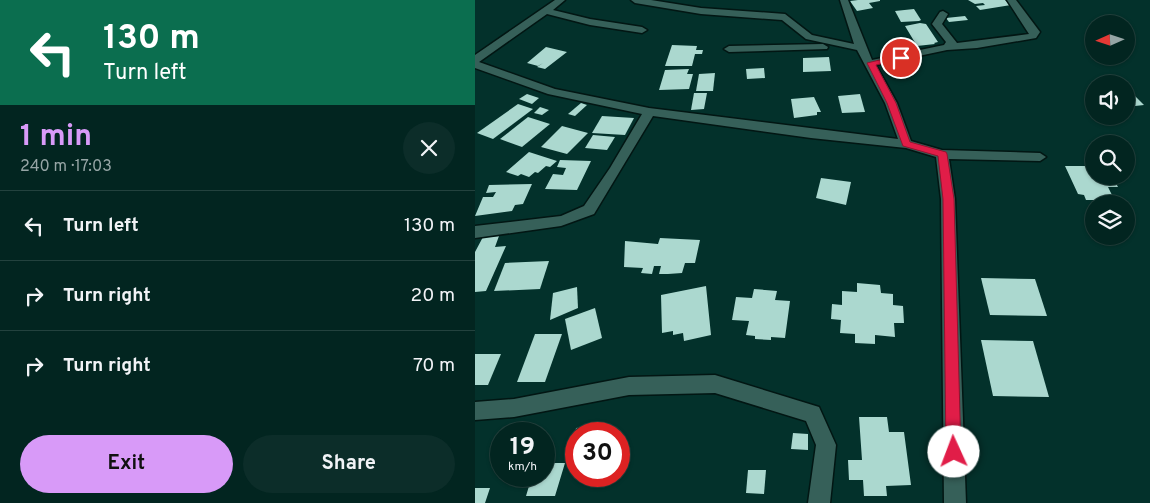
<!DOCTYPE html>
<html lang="en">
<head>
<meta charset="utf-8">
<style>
	body { margin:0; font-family:Overpass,sans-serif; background:#0c2d29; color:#f1f3f6; height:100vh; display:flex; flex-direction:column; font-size:19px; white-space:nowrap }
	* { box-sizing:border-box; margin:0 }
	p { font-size:16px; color:#96a5a5 }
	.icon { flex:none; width:28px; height:28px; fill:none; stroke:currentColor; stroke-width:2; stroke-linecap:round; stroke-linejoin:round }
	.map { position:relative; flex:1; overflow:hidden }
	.sheet { display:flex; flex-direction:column; background:#022520; width:475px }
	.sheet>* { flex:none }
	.hud { background:#0b6e4f; color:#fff; overflow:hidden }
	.needle { width:32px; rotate:267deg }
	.buttons { position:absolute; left:610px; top:15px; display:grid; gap:10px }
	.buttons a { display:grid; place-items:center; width:50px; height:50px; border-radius:50%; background:#022520; box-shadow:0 1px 4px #0004,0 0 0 1px #23423e; font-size:25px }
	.speed { position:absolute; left:15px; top:422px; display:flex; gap:10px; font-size:25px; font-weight:700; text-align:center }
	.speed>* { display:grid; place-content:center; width:65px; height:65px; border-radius:50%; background:#022520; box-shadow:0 1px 4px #0004,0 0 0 1px #23423e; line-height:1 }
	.speed small { font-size:12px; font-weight:400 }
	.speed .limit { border:8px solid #d22; background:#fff; color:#111 }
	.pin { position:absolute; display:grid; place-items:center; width:42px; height:42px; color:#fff; margin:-21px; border:2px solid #fff; border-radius:50%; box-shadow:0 1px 5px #0007 }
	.me { position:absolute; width:55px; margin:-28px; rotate:358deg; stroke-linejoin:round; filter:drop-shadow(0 0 4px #0008) }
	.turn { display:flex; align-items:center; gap:18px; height:105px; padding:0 20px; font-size:22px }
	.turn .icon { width:65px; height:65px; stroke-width:2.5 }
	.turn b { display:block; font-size:35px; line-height:42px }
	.round { display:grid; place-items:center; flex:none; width:52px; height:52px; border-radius:26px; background:#0c2d29 }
	.head { display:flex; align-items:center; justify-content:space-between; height:85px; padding:0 20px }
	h1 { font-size:30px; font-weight:700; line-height:38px; color:#d89af8 }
	.button { display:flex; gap:10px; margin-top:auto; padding:10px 20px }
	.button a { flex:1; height:58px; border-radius:30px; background:#d89af8; color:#111; font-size:20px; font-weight:700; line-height:58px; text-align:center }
	.button a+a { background:#0c2d29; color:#f1f3f6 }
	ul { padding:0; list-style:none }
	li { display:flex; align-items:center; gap:15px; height:70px; padding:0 20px; border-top:1px solid #23423e }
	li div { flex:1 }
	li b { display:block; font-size:19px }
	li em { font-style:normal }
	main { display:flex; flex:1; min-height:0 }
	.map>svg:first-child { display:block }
</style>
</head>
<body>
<main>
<section class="sheet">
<div class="hud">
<div class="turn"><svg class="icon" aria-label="left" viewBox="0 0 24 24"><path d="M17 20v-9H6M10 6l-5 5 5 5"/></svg><div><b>130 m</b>Turn left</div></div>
</div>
<div class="head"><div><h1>1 min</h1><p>240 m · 17:03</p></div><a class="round"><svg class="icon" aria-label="close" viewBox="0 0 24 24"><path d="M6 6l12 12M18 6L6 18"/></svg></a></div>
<ul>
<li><svg class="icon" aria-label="left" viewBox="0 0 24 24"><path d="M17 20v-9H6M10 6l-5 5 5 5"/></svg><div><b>Turn left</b></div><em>130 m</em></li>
<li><svg class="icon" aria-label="right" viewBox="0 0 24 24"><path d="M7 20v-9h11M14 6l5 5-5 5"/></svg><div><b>Turn right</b></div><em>20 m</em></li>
<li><svg class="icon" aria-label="right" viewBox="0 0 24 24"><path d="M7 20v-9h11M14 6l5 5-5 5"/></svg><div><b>Turn right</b></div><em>70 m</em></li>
</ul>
<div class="button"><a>Exit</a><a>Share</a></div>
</section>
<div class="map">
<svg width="675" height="503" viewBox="0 0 675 503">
	<rect width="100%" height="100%" fill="#03312b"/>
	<g fill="#abd8cf">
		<path d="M383 0H405V1L394 3 398 8 382 11 375 1Z"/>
		<path d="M493 0H530L536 5 505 10 501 6 510 5 508 3 500 4Z"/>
		<path d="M439 9 446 20 444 21 426 22 420 11Z"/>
		<path d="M490 16 493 20 474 22 471 18Z"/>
		<path d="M445 23 451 24 463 42 459 43 460 44 442 46 430 26Z"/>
		<path d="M197 45 222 46 221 50H228L227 54H220L217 66H190Z"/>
		<path d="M71 47 92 52 70 69 62 67 68 63 63 66 52 63Z"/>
		<path d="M354 57 356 71 328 72V58Z"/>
		<path d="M289 68 290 78 272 79 271 69Z"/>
		<path d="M214 69 212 74H218L214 89 184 90 190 70Z"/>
		<path d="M240 73 238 91H221L224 74Z"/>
		<path d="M651 87 669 105 651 107Z"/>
		<path d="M219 93H232L229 109 216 110Z"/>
		<path d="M52 94 64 98 57 104 44 99Z"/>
		<path d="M385 94 390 112 367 113 363 96Z"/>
		<path d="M339 97 346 112H342V115L319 118 316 99Z"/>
		<path d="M106 103 112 105 100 116 93 114Z"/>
		<path d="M43 104 58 109 18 139 2 133Z"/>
		<path d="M65 107 74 110 67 115 59 113Z"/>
		<path d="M127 116 159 118 150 135 117 133Z"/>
		<path d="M53 117 75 124 47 147 25 139Z"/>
		<path d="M87 126 113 133 92 154 66 147Z"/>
		<path d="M118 135 140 137 132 150 110 148Z"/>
		<path d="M54 152 82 161 75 167 71 166 63 173 60 172 54 177 46 174 43 176 31 172Z"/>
		<path d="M85 160 116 161 102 190 70 189 78 174 88 175 91 168 82 167Z"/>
		<path d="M590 166H619V176L638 178 643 187H633L638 197H628V200H611L609 195 603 194Z"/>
		<path d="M346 178 376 182 371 205 341 198Z"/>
		<path d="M57 184 48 204 40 205 37 211 0 216 8 197H18L21 192 11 193 14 185Z"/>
		<path d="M24 236 20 247 31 246 11 291 0 292V252L8 237Z"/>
		<path d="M185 238 225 240 220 263H210L207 273 193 274H184L186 266H179L177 274 166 273 168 268 149 267 150 241 183 244Z"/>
		<path d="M74 261 65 289 19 291 30 263Z"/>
		<path d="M506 278 560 279 572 316 515 315Z"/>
		<path d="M382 283 405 285 406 293 418 294V305L428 306 429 323H419L420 337 400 335V344L380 343V334L365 333 366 320 356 319 357 304 367 305V291L382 292Z"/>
		<path d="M231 286 236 335 209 341 208 333 198 335V331L187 333 186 295Z"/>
		<path d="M102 287 103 308 75 320 78 293Z"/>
		<path d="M279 289 302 291 300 300 315 301 310 338 296 337V340L280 339V336L271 335 274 321 257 320 261 297 277 298Z"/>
		<path d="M120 308 127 338 96 350 90 319Z"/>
		<path d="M60 334H87L70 382H42Z"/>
		<path d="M506 340 558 341 574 397 518 396Z"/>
		<path d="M0 354H26L13 385H0Z"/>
		<path d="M384 417H412L414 432H429L436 485 411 486 412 496H389L388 480H374L373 460H387Z"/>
		<path d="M124 425 123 434H101V441H99L101 428Z"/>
		<path d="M318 433 333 434V450L316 449Z"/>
		<path d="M69 463H90L80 496H51L57 476H69Z"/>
		<path d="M273 470H291L289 494 271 493Z"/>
		<path d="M0 488H15L10 503H0Z"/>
	</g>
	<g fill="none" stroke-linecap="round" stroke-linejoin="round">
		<defs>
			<g id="minor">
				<path d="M80 0H90L78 10 115 19 167 27 172 30 167 33 115 25 72 14 4 62 80 89 174 108 423 139 410 103 382 50 331 39 307 20 226 14 160 3 156 0H176L226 8 310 14 337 35 379 44 365 0H373L397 60 469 45 471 42 457 24 465 12 468 11 473 14 467 24 482 43 554 34 532 0H541L565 32 561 38 502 48 472 50 401 65 422 103 436 141 467 150 565 153 571 157 565 161 474 159 480 199 491 503H469L466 199 461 157 431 148 336 138 178 116 119 214 86 226 0 238V226L86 216 109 206 135 168 167 114 73 94 0 68V55Z"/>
				<path d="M348 44 353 47 352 49 254 52 249 49 254 46Z"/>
				<path d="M240 375 344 407 361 445 355 503H333L341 445 331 421 240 393 154 395 39 417 0 420V402L39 399 154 377Z"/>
			</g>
		</defs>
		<use href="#minor" stroke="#021613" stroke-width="3"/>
		<use href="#minor" fill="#366059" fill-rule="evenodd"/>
	</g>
	<path fill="#e11d48" stroke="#92132f" d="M426 55 430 58 429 59 401 65 421 103 435 142 471 152 472 154 479 199 486 452 484 457 479 459 473 457 471 452 468 199 463 156 428 146 412 103 392 63Z"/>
</svg>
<div class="buttons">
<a><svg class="needle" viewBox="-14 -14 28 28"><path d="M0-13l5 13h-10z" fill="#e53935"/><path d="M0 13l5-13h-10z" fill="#96a5a5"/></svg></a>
<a><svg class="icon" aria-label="sound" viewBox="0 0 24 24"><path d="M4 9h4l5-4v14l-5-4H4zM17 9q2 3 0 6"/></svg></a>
<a><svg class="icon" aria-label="search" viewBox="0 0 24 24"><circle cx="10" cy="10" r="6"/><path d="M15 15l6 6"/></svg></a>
<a><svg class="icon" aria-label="layers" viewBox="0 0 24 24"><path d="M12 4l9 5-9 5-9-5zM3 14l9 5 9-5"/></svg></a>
</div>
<div class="speed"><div>19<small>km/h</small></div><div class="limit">30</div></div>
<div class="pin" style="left:426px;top:58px;background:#d93025"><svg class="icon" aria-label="arrive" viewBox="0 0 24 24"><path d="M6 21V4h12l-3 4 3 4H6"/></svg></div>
<svg class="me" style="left:479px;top:452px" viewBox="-20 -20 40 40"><circle r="19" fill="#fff"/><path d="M0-13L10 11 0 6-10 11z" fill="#e11d48"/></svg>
</div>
</main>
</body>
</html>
